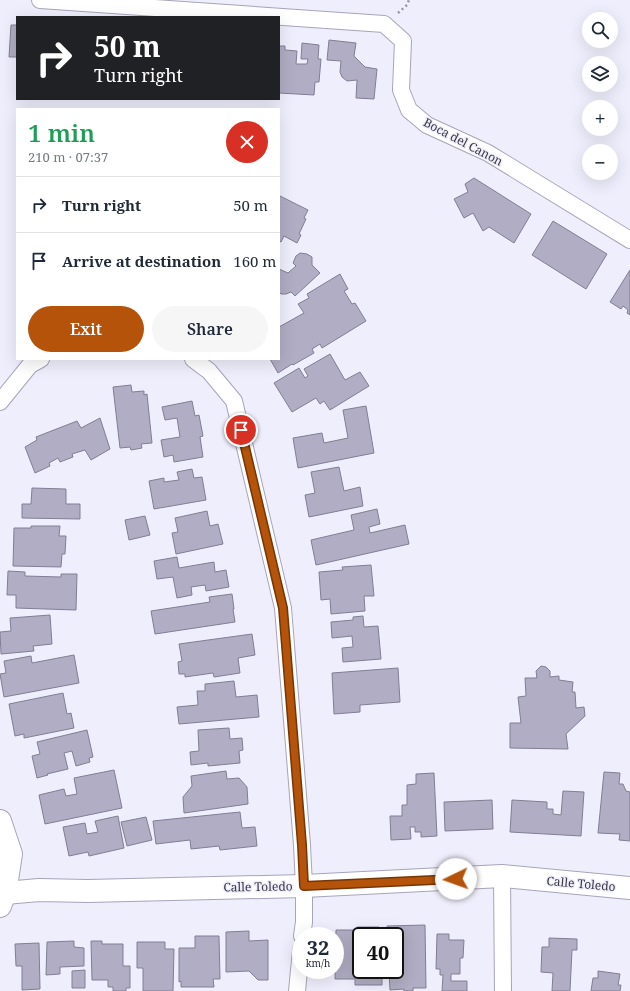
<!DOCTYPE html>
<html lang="en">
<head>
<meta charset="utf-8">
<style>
	body { margin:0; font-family:"Noto Serif",serif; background:#f6f6f7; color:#1f2937; height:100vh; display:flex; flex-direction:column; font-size:15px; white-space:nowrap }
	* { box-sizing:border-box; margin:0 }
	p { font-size:13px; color:#747a83 }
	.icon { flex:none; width:22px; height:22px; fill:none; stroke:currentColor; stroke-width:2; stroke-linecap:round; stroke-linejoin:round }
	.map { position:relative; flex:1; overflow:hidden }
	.drawer { position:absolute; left:16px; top:108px; width:264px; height:252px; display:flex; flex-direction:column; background:#fff; border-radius:0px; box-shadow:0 4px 16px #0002 }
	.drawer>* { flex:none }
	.hud { position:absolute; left:16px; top:16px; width:264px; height:84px; border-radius:0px; box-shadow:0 4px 16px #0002; background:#202124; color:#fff; overflow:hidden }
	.tools { position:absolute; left:582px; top:12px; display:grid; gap:8px }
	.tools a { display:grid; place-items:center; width:36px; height:36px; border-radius:50%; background:#fff; box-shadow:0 4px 16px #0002; font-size:20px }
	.speed { position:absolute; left:292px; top:927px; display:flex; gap:8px; font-size:20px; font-weight:700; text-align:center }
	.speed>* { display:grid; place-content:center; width:52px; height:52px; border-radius:50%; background:#fff; box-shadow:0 4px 16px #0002; line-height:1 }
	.speed small { font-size:10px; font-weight:400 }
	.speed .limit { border:2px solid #111; border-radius:6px; background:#fff; color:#111 }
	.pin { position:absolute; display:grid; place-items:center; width:34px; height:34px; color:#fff; margin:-17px; border:2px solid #fff; border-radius:50%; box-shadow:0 1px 4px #0007 }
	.me { position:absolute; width:44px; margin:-22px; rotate:267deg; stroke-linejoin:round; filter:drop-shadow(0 0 3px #0008) }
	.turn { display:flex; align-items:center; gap:14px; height:84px; padding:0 12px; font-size:18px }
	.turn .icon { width:52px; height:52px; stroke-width:2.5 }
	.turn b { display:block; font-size:28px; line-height:34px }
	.round { display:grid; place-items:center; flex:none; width:42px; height:42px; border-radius:21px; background:#f6f6f7 }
	.summary { display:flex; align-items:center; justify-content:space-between; height:68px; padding:0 12px }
	h1 { font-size:24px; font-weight:600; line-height:30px; color:#1e9e55 }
	.button { display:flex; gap:8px; margin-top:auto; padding:8px 12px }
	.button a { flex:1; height:46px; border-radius:24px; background:#b45309; color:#fff; font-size:16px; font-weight:600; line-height:46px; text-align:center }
	.button a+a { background:#f6f6f7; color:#1f2937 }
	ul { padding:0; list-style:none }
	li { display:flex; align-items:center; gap:12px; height:56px; padding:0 12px; border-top:1px solid #e0e1e3 }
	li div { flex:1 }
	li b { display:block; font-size:15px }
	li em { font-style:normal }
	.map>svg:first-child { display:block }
</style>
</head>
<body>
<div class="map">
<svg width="630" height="991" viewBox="0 0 630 991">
	<rect width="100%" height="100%" fill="#efeefc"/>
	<g fill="#b0adc4" stroke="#817e94">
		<path d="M11 25H17V57H9Z"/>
		<path d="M329 40 356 43 354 56 365 67 377 69 374 99 356 98 357 80 347 81 342 77 340 72 341 61 327 60Z"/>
		<path d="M302 43 319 45 318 59H321L319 82H315L314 95 279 93V46H285V50L297 51 296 64H307L308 59H301Z"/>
		<path d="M474 178 531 214 514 243 489 227 483 231 473 213 464 218 454 199 468 192 465 184Z"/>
		<path d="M280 196 308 210 304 218 306 219 299 234 301 235 297 243 284 236 281 242 279 241V198Z"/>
		<path d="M553 221 607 254 586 289 532 255Z"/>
		<path d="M300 253 307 254 312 257V265L320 273 295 296 291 292 286 294H281L279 292V269L288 273 296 266 293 263 296 256Z"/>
		<path d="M630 270V315L627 313 628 310 623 306 621 309 610 302Z"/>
		<path d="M340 274 348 289 344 291 352 304 355 303 366 321 322 348 320 344 312 349 314 353 293 365 292 364 278 373 270 359H279V327L304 313 298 304 309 298 307 294Z"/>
		<path d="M330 354 345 380 360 372 369 386 330 410 324 401 320 404 316 398 292 412 274 383 299 368 305 378 308 376 304 369Z"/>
		<path d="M131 385 132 392 144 391V395L147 394 152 443 141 444 142 448 131 450 130 447 120 448 113 387Z"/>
		<path d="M192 401 195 416 199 415 203 436 200 437 203 457 174 462 173 455 164 457 161 440 180 437 177 418 165 420 162 407Z"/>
		<path d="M366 406 374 453 298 468 293 438 322 433 324 443 348 438 343 410Z"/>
		<path d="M100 418 110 449 91 460 85 450 72 454 73 457 60 462 58 458 49 463 50 466 35 473 25 447 37 440 36 437 77 421 81 428Z"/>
		<path d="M339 467 344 491 360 487 363 506 309 517 305 495 315 493 311 472Z"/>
		<path d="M192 469 194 478 202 477 206 500 154 509 149 481 164 478V482L179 480 177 472Z"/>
		<path d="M32 488 66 489V504H80V519L22 518V504H31Z"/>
		<path d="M377 509 380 524 369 527 370 533 405 525 409 544 316 565 311 540 354 530 351 515Z"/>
		<path d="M207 511 210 526 218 524 223 544 176 554 172 533 178 532 175 518Z"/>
		<path d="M145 516 150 535 129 540 125 520Z"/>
		<path d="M31 526H60L59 536H66L65 554H62L61 567 13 566 14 528H31Z"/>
		<path d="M177 557 179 568 214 562 215 572 226 570 229 587 206 591 205 585 191 587 192 595 177 598 173 577 157 579 154 561Z"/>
		<path d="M371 565 374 596H364L365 611 331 614 330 599 321 600 319 572 343 570 342 567Z"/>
		<path d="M8 571 25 572V576L61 577V574H77L76 610 16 608V595H7Z"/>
		<path d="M232 594 234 609H233L235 622 155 634 151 611 210 602 209 597Z"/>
		<path d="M50 615 52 644 33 646 34 651 1 654 0 632 11 631 10 618Z"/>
		<path d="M363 616 364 627 378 626 381 659 343 662 342 648 353 647 352 636 332 638 331 622 353 620V617Z"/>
		<path d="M252 634 255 655 238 658 240 673 214 677 213 673 185 677V674H179L178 662 182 661 179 644Z"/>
		<path d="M74 655 79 683 4 697 0 674 6 673 4 661 31 656 32 663Z"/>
		<path d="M541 666 546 667 550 671V677L559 676V680L573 682 572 692H575L576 708 584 707 585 716 566 734 568 749 510 748V723H521L518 697 526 696 525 678H537L536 671Z"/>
		<path d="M398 668 400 702 360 705V712L334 714 332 673Z"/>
		<path d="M234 681 236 697 257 695 259 717 179 724 177 707 198 705 197 691H205V684Z"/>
		<path d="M63 693 67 714 71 713 74 728 24 738V734L15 736 9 704Z"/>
		<path d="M229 728 230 739 242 738 243 750 239 751 240 763 208 766V763L191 765 190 752 199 751 198 730Z"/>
		<path d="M87 730 93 757 89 758 90 762 76 766 72 751 64 753 68 769 47 774 48 775 37 778 32 756 40 754 37 742Z"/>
		<path d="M114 770 122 808 45 824 39 795 64 789 66 796 77 794 74 778Z"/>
		<path d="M226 771 227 779 239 778 247 787 248 804 184 813 183 797 192 786 191 776Z"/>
		<path d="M604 772 620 773 619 784H623L626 791 630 792V841L619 840 620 834 598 833Z"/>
		<path d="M434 773 437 836 421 837V832H415V827H410L411 839 391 840 390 816H402V805H407V785L416 784V774Z"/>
		<path d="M563 791 584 792 581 836 510 832 512 800 547 802V809H553V814L561 815Z"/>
		<path d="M492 800 493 829 445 831 444 802Z"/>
		<path d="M240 812 242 828 255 827 257 846 220 850 219 846 191 849 190 840 156 844 153 821Z"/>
		<path d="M118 816 124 848 89 856 88 852 69 856 63 827 85 823 87 834 98 832 95 821Z"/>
		<path d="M146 817 152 840 127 846 121 822Z"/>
		<path d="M425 925 426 988H413V991H404V989L390 990 389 970H395V967H401V958H395V936H388L387 926Z"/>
		<path d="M357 927H379V936H361V970H382V985H355V979H335L336 930H357Z"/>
		<path d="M249 931V941L268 940V980H258L249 971 226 972V932Z"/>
		<path d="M437 934H449V940H464L463 958H460V974H451V981H467V991H442L443 975H440V969H436Z"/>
		<path d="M195 936H219L220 979H213L214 987H181V981L179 982V948H195Z"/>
		<path d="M549 938 577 939V950H572L570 991H552L553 973 541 972 542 947H549Z"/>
		<path d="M74 941V947L84 948V966L60 967V974L46 975 47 942Z"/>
		<path d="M91 941H102V944H123V966H130V988H126V991H113V987H108V980H92Z"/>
		<path d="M137 942H165V949H174L173 991H143V968H137Z"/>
		<path d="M39 943 40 989 22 990V966H16L15 944Z"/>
		<path d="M85 970V988H72V971Z"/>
		<path d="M598 971 620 974 618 985H621L620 991H591L593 978H598Z"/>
	</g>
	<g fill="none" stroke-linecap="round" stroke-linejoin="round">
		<defs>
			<g id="street">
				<path d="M40 0 384 24 403 41 401 90 409 110 427 125 488 153 630 240"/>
				<path d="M193 359 209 371 234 401 283 608 302 845 304 886V922L302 936"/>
				<path d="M0 402 30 365 41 359"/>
				<path d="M502 876 503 991"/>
				<path d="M297 991 301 950"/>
			</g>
			<g id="secondary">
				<path d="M0 821 11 854 5 893 0 906"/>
				<path d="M0 896 5 893 39 890 88 891 304 886 502 876 630 888"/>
			</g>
		</defs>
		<use href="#street" stroke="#a7a4ba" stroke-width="18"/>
		<use href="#secondary" stroke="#a7a4ba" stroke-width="24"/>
		<path stroke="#9796a2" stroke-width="2.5" stroke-dasharray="2 3" stroke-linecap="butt" d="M398 13 407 5 409 0"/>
		<use href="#street" stroke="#fff" stroke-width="16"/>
		<use href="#secondary" stroke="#fff" stroke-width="22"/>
	</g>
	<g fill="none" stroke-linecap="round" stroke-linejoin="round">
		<defs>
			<path id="route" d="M241 430 283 608 302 845 304 886 456 879"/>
		</defs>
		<use href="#route" stroke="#753606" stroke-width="10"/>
		<use href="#route" stroke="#b45309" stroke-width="7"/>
	</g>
	<g text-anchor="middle" stroke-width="3" stroke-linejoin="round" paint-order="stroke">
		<g font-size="12" fill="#383740" stroke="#efeefc">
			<text transform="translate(463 142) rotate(28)" y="4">Boca del Canon</text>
			<text transform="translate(581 884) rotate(5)" y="4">Calle Toledo</text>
			<text transform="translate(258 887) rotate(-1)" y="4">Calle Toledo</text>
		</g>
	</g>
</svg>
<div class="tools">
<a><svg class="icon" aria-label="search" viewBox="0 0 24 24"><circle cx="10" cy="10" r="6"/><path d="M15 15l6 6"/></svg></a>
<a><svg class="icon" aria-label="layers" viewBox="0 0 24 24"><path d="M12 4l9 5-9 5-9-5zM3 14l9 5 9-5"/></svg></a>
<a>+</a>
<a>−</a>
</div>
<div class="speed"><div>32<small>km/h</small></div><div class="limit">40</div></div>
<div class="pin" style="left:241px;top:430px;background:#d93025"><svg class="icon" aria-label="arrive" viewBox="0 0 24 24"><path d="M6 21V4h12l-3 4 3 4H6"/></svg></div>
<svg class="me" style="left:456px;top:879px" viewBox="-20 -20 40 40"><circle r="19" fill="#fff"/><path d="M0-13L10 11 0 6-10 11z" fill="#b45309"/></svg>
<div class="hud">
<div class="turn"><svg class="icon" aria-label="right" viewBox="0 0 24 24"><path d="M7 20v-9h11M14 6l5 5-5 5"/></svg><div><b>50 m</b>Turn right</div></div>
</div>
<section class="drawer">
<div class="summary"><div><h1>1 min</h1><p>210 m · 07:37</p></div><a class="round" style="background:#d93025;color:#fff"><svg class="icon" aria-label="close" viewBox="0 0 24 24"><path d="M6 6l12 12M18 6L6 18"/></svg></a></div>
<ul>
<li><svg class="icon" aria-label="right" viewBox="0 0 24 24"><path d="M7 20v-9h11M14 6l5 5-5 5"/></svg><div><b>Turn right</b></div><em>50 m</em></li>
<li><svg class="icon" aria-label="arrive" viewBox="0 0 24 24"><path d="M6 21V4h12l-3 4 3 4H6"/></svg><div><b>Arrive at destination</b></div><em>160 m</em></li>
</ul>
<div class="button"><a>Exit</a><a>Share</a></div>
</section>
</div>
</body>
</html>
